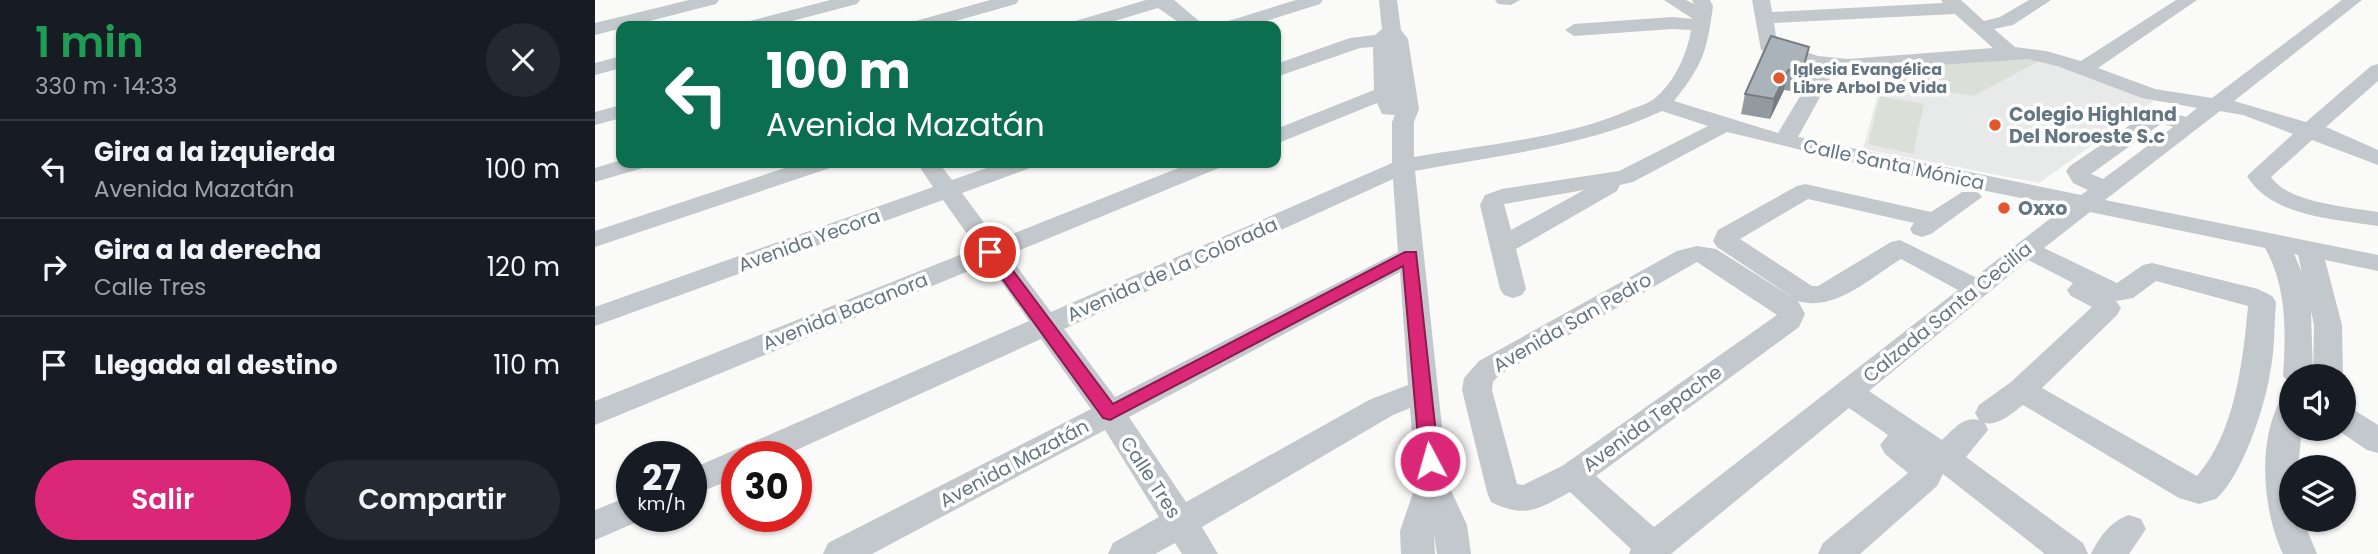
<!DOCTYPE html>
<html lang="es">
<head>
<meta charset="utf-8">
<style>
	body { margin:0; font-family:Poppins,sans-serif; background:#242831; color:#f1f3f6; height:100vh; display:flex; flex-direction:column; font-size:26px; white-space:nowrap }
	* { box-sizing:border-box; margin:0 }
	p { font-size:23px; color:#9ea1a6 }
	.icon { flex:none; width:38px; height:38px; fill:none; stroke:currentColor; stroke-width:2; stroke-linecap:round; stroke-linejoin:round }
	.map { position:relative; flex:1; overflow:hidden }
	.drawer { display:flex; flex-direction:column; background:#171b24; width:595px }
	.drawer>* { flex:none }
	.guide { position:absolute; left:21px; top:21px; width:665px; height:147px; border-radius:14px; box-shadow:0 2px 5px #0004; background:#0b6e4f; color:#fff; overflow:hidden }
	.controls { position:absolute; left:1684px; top:364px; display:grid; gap:14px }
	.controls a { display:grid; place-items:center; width:77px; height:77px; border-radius:50%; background:#171b24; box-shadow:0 2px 5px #0004; font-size:35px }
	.speed { position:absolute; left:21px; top:441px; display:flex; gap:14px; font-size:35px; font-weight:700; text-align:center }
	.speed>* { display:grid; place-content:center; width:91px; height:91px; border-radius:50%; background:#171b24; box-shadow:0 2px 5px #0004; line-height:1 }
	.speed small { font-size:18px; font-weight:400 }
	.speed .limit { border:10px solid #d22; background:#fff; color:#111 }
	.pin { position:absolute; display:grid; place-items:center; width:60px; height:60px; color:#fff; margin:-30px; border:4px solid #fff; border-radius:50%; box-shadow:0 2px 7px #0007 }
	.me { position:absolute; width:77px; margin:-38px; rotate:354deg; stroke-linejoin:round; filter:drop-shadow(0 0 5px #0008) }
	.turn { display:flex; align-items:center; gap:24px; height:147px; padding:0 35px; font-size:32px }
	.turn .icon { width:91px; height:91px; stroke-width:2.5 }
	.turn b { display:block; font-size:49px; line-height:60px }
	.round { display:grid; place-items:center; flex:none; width:74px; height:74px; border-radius:37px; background:#242831 }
	.head { display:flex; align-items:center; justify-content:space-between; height:119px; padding:0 35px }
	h1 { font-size:42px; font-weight:600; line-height:52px; color:#1e9e55 }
	.primary-button { display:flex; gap:14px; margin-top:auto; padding:14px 35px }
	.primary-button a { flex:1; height:80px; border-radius:42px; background:#db2777; color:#fff; font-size:28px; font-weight:600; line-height:80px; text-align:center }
	.primary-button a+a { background:#242831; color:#f1f3f6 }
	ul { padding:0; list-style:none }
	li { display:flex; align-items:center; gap:21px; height:98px; padding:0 35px; border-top:2px solid #363941 }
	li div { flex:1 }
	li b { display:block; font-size:26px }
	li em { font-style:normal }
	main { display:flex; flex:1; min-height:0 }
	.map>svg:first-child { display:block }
</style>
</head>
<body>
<main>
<section class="drawer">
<div class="head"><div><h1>1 min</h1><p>330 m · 14:33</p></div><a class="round"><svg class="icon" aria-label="close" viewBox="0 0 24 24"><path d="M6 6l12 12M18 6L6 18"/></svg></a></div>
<ul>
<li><svg class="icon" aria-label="left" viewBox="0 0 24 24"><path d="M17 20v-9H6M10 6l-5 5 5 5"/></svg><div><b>Gira a la izquierda</b><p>Avenida Mazatán</p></div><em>100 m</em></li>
<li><svg class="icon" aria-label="right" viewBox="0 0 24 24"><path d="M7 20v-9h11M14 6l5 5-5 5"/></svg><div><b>Gira a la derecha</b><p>Calle Tres</p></div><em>120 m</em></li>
<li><svg class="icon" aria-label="arrive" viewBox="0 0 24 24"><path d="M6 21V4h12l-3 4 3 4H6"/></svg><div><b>Llegada al destino</b></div><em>110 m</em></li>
</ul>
<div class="primary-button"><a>Salir</a><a>Compartir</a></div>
</section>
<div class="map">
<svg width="1783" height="554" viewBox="0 0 1783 554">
	<rect width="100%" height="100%" fill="#fafaf8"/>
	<path fill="#e8e9e9" d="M1450 58 1559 101 1444 183 1268 149 1286 83 1379 96Z"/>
	<g fill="#dadfd7">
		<path d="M1420 56 1450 58 1379 96 1286 83 1284 80 1246 70Z"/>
		<path d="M1285 96 1329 104 1318 154 1273 144Z"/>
	</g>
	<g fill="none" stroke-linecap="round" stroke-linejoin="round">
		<g fill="#c3c8cc" fill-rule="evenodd">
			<path d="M94 0H124L121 4 0 35V23Z"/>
			<path d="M235 0H265L262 4 178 26H149L151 22Z"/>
			<path d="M395 0H424L421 4 343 26H315L317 22Z"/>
			<path d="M551 0H579L610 26H589L563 8 503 26H475L477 22Z"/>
			<path d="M701 0H728L725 4 655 26H628L630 22Z"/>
			<path d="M784 0H802L806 30 813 39 824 109 819 122V157C887 145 972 138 1034 110 1042 107 1052 104 1059 99 1079 83 1092 55 1096 30L1077 29 979 36 970 30 979 24 1077 17 1098 19 1069 0H1091L1099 4 1097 0H1115L1118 6C1112 51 1108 65 1079 101L1183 133 1219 73H1233L1236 77 1203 137 1486 195 1493 190 1478 183 1471 171 1475 166 1554 112 1571 111 1591 117 1602 108 1547 98 1462 66 1433 59 1253 71 1221 68 1166 50 1157 0H1175L1177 12 1348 3 1346 0H1366L1389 21 1405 17 1434 0H1456L1418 25 1399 29 1420 47 1451 51 1486 61 1581 0H1602L1503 68 1560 89 1617 98 1747 0H1767L1639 101 1711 122 1776 66 1783 64V81L1731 127 1783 150V165L1717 140 1676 177C1693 203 1755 207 1783 212V226C1741 219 1676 217 1652 176L1698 134 1648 115 1625 111 1510 200 1783 255V271L1730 260 1747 325 1748 376H1718L1719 325 1716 311 1718 376H1696V385L1688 376C1691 332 1692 287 1670 248L1495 212 1449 248 1522 283 1548 265 1557 263 1663 289 1677 296 1681 302C1679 326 1680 350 1675 373 1670 407 1647 476 1621 499L1604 504 1584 498 1428 405C1417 413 1404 426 1390 423L1393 430 1371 457 1488 543 1493 554H1450L1348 474 1342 486 1265 554H1223L1228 543 1313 473 1290 454 1285 445 1293 435 1254 408 1076 554H1034L1036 549 975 492C943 509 931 519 896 502L892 492 867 390 869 378 884 361 1082 251 1102 246 1121 249 1203 301 1210 314 1204 327 1001 476 1059 527 1363 290 1306 259C1275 278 1240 312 1203 301L1122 247 1118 241 1123 230 1202 186 1210 184 1336 212 1367 192H1383L1387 197 1336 234 1327 237 1318 234 1315 229 1319 223 1213 199 1145 239 1217 286H1223L1296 242 1305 240 1380 277 1470 207 1289 170 1132 132 1038 182 1025 185 1022 191 921 249 931 289 927 295 918 298 909 295 905 289 885 205 890 195 907 189 1024 171 1113 126 1067 111C990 147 903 155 820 171L853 484 872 525 876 554H842L839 534 840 554H806L805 531 821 484 815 408 798 415 607 527 623 554H587L580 543 560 554H513L518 543 564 517 510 430 277 554H228L233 543 496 409 446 339 186 457H142V477L96 496V469L434 321 393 263 0 425V401L382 248 348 200 0 326V307L338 187 322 163H344L357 180 406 163H438L435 168 367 193 402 240 596 163H627L624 168 413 255 456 312 797 163V122L800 115 787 114 782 103 681 144V129L779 90 778 47 765 48 681 77V64L755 38 780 35 787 29ZM1360 14 1398 48 1253 59 1223 56 1182 43 1179 23ZM1567 123 1578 127 1508 179 1496 174ZM798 179 803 252 520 397 469 329ZM989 190 916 230 909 204ZM1699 254 1703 255 1707 273 1700 256ZM1433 260 1478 283 1472 290 1476 296 1497 307 1416 382 1384 405 1380 413 1384 420C1368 416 1358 430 1347 440L1274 391ZM1102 262 1182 315 967 466 928 485 922 484 897 390 898 382 904 375ZM805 272 813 385 776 399 591 502 534 417ZM1561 281 1653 306C1648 361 1640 433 1602 476L1447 388 1522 315 1526 308 1521 301 1538 298Z"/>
			<path d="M900 0H925L916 5 903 4Z"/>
			<path d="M26 56V68L0 75V63Z"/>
			<path d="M26 105V118L0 125V112Z"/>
			<path d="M26 160V163H51L48 168 0 182V168Z"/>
			<path d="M205 163H238L235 168 0 247V231Z"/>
			<path d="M1696 398V429H1707L1703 467H1696V520H1708L1722 554H1688C1668 512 1662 443 1685 401Z"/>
			<path d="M1748 406 1759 410 1783 425V453L1772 450 1741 429H1748Z"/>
			<path d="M37 495V516H50L49 519 0 540V510Z"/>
			<path d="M1534 515 1546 519 1551 529 1534 554H1496C1504 537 1516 521 1534 515Z"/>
		</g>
	</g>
	<path fill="#929a9f" d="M1176 36 1210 67 1202 92 1189 90 1175 119 1146 114 1150 94Z"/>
	<g fill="#777d82">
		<path d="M1214 47 1210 67 1202 92 1207 72Z"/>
		<path d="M1193 70 1189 90 1175 119 1179 99Z"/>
	</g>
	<path fill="#aab3b9" stroke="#777d82" stroke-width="2" d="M1176 36 1214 47 1207 72 1193 70 1179 99 1150 94Z"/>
	<path fill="#db2777" stroke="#8e194d" stroke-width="2" d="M395 247 401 248 518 404 810 252H821L844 461 842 466 835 469 828 466 825 461 808 266 515 420 508 418 390 255 387 252 390 248Z"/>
	<g fill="#e4572e" stroke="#fff" stroke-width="2.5">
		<circle cx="1184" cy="78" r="7"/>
		<circle cx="1400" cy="125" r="7"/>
		<circle cx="1409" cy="208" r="7"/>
	</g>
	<g text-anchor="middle" stroke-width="7" stroke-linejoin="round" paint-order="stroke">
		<g font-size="16" font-weight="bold" fill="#657683" stroke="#fff" text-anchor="start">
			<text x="1198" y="75">Iglesia Evangélica<tspan x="1198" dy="18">Libre Arbol De Vida</tspan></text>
		</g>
		<g font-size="19" font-weight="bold" fill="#657683" stroke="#fff" text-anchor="start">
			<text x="1414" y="121">Colegio Highland<tspan x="1414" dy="22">Del Noroeste S.c</tspan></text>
			<text x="1423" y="215">Oxxo</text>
		</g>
		<g font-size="19" fill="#657683" stroke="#fff">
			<text transform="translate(1299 164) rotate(12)" y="7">Calle Santa Mónica</text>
			<text transform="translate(214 240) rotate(-20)" y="7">Avenida Yecora</text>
			<text transform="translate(577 269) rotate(-24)" y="7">Avenida de La Colorada</text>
			<text transform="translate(250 311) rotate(-22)" y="7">Avenida Bacanora</text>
			<text transform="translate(1352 312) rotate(-39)" y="7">Calzada Santa Cecilia</text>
			<text transform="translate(977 322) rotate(-30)" y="7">Avenida San Pedro</text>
			<text transform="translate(1057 418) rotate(-36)" y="7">Avenida Tepache</text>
			<text transform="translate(419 463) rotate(-28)" y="7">Avenida Mazatán</text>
			<text transform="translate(556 477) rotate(57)" y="7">Calle Tres</text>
		</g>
	</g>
</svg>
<div class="controls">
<a><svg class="icon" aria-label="sound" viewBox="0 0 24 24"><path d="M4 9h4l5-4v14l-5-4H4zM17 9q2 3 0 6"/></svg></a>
<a><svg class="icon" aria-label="layers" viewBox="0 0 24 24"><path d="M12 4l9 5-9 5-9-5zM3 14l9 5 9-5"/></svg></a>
</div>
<div class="speed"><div>27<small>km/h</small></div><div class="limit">30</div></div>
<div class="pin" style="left:395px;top:252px;background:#d93025"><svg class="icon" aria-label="arrive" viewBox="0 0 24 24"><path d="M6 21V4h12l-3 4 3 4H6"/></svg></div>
<svg class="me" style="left:835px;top:461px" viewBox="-20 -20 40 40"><circle r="17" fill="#db2777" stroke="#fff" stroke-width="3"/><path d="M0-11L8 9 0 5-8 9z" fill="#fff"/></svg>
<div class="guide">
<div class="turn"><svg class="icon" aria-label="left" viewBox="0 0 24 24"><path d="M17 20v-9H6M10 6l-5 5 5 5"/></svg><div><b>100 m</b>Avenida Mazatán</div></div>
</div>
</div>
</main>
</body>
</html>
